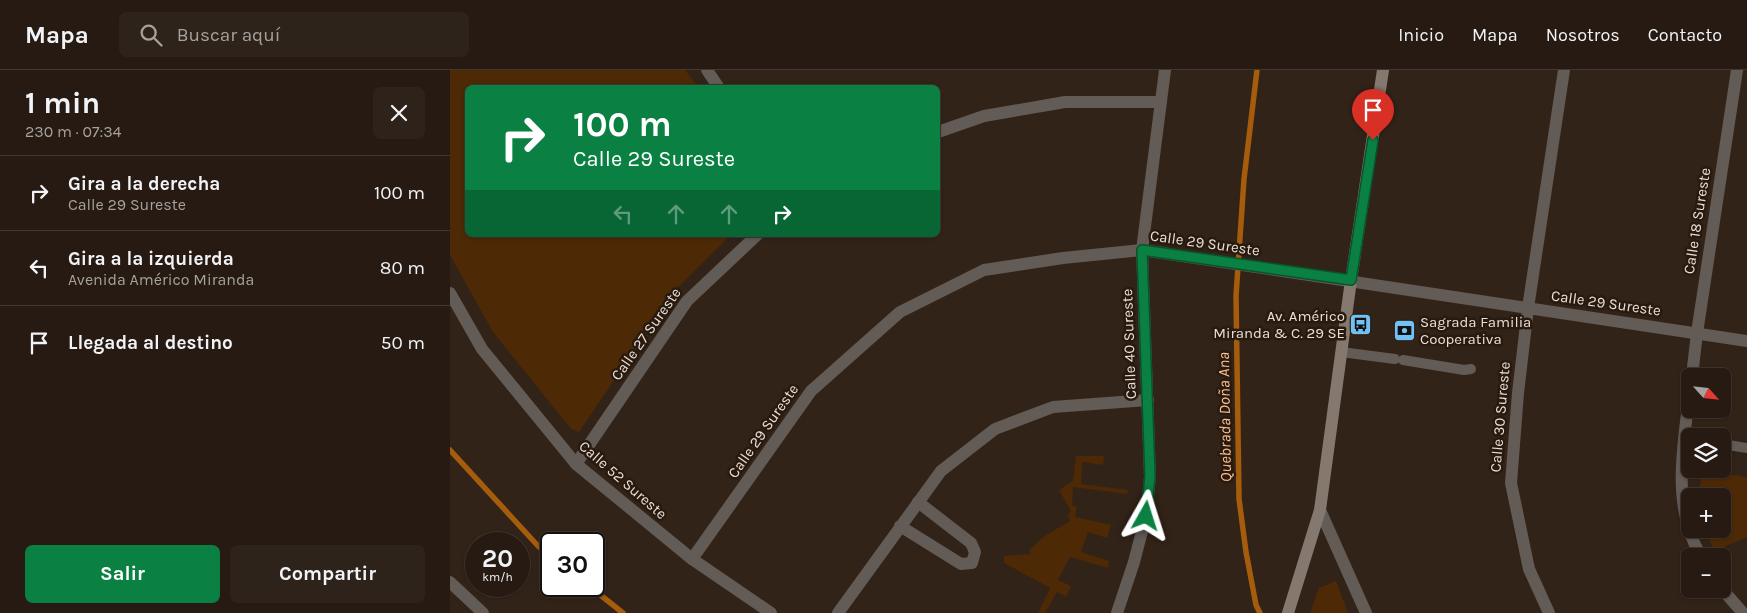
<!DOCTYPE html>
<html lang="es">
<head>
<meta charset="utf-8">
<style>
	body { margin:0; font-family:Karla,sans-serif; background:#2e231b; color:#f1f3f6; height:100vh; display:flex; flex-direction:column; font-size:19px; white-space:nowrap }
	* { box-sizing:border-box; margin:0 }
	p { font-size:16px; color:#a4a19f }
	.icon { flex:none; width:28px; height:28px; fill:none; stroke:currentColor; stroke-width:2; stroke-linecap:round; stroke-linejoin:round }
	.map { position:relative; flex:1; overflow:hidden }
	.side { display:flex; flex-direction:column; background:#261a12; width:450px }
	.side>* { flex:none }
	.banner { position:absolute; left:15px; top:15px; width:475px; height:152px; border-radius:8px; box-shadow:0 1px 4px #0004,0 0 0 1px #423832; background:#0b8043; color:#fff; overflow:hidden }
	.needle { width:32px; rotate:117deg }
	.buttons { position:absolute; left:1231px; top:298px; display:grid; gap:10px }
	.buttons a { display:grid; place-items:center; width:50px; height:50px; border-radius:8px; background:#261a12; box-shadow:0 1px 4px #0004,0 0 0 1px #423832; font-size:25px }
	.speed { position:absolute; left:15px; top:462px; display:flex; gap:10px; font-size:25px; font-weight:700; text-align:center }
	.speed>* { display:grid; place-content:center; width:65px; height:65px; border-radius:50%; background:#261a12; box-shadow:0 1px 4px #0004,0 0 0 1px #423832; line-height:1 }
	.speed small { font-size:12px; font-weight:400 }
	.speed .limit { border:2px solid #111; border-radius:8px; background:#fff; color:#111 }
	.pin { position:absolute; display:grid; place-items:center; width:42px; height:42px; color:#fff; margin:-51px -21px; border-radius:50% 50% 50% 0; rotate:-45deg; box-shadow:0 0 5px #0007 }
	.pin .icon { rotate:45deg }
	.me { position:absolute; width:55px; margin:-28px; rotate:6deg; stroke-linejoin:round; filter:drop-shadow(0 0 4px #0008) }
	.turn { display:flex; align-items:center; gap:18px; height:105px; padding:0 25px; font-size:22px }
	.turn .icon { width:65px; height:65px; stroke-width:2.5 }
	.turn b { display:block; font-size:35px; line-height:42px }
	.lanes { display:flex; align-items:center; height:48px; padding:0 25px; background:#0003; justify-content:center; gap:25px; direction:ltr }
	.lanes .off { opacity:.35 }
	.round { display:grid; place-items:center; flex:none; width:52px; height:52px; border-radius:8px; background:#2e231b }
	.overview { display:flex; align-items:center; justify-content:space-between; height:85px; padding:0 25px }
	h1 { font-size:30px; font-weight:700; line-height:38px }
	.cta { display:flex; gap:10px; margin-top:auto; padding:10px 25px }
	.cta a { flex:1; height:58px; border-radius:8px; background:#0b8043; color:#fff; font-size:20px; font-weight:700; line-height:58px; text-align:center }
	.cta a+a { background:#2e231b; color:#f1f3f6 }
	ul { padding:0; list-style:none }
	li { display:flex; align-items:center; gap:15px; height:75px; padding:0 25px; border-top:1px solid #423832 }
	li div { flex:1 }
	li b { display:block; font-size:19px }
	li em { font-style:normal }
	header { display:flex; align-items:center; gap:30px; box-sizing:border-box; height:70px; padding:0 25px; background:#261a12; border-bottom:1px solid #423832 }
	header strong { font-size:24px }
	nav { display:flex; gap:28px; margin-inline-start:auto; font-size:18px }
	.search { width:350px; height:45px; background:#2e231b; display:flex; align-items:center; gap:12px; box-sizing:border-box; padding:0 18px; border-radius:8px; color:#a4a19f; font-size:19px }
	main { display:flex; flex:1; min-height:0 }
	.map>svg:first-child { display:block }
</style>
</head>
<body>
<header>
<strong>Mapa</strong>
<div class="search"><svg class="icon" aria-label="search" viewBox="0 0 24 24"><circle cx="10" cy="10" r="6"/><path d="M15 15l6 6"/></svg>Buscar aquí</div>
<nav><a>Inicio</a><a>Mapa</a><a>Nosotros</a><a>Contacto</a></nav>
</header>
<main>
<section class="side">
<div class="overview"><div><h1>1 min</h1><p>230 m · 07:34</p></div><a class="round"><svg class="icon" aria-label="close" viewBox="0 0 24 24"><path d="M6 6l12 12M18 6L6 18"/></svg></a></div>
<ul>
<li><svg class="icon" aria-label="right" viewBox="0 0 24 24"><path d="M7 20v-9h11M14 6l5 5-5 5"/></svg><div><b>Gira a la derecha</b><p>Calle 29 Sureste</p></div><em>100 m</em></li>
<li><svg class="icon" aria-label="left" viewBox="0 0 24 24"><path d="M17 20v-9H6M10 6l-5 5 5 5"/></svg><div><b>Gira a la izquierda</b><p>Avenida Américo Miranda</p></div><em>80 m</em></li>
<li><svg class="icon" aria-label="arrive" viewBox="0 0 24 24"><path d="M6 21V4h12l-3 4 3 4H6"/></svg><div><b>Llegada al destino</b></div><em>50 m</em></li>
</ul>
<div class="cta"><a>Salir</a><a>Compartir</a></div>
</section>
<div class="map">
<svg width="1297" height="543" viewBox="0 0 1297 543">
	<rect width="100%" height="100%" fill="#322318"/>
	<g fill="#4d2906">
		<path d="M0 0H235L248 17 18 18V165H281L226 219 129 362 121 359 43 262 0 185Z"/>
		<path d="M626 386H654L653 395 632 392 631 414 678 420 677 424 623 417 622 435 627 437 625 447 661 455 657 468 638 462 631 482 659 491 658 498 620 487 608 510 621 516 616 527 607 522 595 543H588L600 518 554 493V486L581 484 579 480 596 465 620 451 618 445 621 441 609 420 623 411Z"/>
		<path d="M1252 401 1297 407V467L1264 481 1255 459H1272V426H1249Z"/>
		<path d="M886 511 898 543H860L869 518Z"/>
	</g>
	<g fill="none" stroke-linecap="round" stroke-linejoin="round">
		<g stroke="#a55c0d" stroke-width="5.5">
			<path d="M807 0 794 109 786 226 789 429 796 482 806 535 810 543"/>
			<path d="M0 380 89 477 101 487"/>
			<path d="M139 516 173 543"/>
		</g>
		<g stroke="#635b56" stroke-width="10">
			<path d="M891 282 945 289"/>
			<path d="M953 290 1014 300 1021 299"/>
			<path d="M1272 374 1297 378"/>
		</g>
		<g stroke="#635b56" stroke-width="12">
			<path d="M257 0 269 18"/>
			<path d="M488 62 534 46 615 32H711"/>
			<path d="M0 223 32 279 126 394 242 489 321 543"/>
			<path d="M1242 306 1247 263 1287 0"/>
			<path d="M1240 321C1233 376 1221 437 1251 486"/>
			<path d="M126 394 237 231 307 165"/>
			<path d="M870 440 916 543"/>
			<path d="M450 456 511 494 522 493 525 482 521 473 468 432"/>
			<path d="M242 489 361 321 450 242 534 200 613 188 692 180 1297 271"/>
			<path d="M0 512 33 543"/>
			<path d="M1272 519 1293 543"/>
			<path d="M388 543 491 401 545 359 603 337 698 330"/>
			<path d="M667 543 684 492 696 446 700 407 692 180 715 0"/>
			<path d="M1099 543 1079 499 1061 413 1068 323 1078 238 1114 0"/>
		</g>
		<path stroke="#84786f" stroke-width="12" d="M838 543 870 440 901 210 933 0"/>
	</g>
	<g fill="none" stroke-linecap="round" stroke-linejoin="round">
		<defs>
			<path id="route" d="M696 446 700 406 692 180 901 210 923 70"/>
		</defs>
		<use href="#route" stroke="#07532c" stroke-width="12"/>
		<use href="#route" stroke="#0b8043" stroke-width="9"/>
	</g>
	<defs>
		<symbol id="bus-square" viewBox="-11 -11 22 22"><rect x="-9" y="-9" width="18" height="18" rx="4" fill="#72c1f5" stroke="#281a0f"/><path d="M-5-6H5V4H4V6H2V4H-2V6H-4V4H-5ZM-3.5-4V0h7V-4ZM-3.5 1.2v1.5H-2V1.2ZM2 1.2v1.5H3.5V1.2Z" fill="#111"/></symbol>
		<symbol id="bank-square" viewBox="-11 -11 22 22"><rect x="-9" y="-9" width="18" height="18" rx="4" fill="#72c1f5" stroke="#281a0f"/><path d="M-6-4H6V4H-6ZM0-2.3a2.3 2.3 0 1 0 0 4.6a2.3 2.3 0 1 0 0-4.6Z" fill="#111"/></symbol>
	</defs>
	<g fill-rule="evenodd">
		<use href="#bus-square" x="898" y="242" width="25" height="25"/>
		<use href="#bank-square" x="942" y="248" width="25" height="25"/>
	</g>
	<g text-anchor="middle" stroke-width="5" stroke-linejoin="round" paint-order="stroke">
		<g font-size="15" fill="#e9dfd8" stroke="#281a0f">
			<text transform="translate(1247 151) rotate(-81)" y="5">Calle 18 Sureste</text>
			<text transform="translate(755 173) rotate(8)" y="5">Calle 29 Sureste</text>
			<text transform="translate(1156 233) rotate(8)" y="5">Calle 29 Sureste</text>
			<text transform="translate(196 264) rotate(-55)" y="5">Calle 27 Sureste</text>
			<text transform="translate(679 274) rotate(-92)" y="5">Calle 40 Sureste</text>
			<text transform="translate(1050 347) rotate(-85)" y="5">Calle 30 Sureste</text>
			<text transform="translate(313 361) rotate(-55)" y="5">Calle 29 Sureste</text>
			<text transform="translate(173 410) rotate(41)" y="5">Calle 52 Sureste</text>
		</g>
		<g font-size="15" fill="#e9dfd8" stroke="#281a0f" text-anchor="end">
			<text x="895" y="251">Av. Américo<tspan x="895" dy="17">Miranda &amp; C. 29 SE</tspan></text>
			<text x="970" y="257" text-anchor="start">Sagrada Familia<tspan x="970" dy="17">Cooperativa</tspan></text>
		</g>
		<g font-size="16" font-style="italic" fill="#fbbe8f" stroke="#281a0f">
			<text transform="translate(774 347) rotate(-91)" y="6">Quebrada Doña Ana</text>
		</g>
	</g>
</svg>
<div class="buttons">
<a><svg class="needle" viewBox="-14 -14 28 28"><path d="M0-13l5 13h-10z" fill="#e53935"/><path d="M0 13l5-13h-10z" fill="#a4a19f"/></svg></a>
<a><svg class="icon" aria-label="layers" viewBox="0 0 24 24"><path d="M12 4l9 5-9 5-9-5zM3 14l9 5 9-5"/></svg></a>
<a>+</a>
<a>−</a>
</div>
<div class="speed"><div>20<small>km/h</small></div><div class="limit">30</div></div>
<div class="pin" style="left:923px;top:70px;background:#d93025"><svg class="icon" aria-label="arrive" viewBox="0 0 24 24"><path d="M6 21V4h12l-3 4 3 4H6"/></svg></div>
<svg class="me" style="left:696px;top:446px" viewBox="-20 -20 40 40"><path d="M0-17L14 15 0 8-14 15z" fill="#0b8043" stroke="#fff" stroke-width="4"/></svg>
<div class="banner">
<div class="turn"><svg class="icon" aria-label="right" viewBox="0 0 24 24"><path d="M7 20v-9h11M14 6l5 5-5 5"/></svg><div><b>100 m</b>Calle 29 Sureste</div></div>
<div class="lanes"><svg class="icon off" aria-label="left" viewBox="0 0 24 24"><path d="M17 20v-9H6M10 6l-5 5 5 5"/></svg><svg class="icon off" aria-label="ahead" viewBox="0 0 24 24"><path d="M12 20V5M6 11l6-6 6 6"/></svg><svg class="icon off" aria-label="ahead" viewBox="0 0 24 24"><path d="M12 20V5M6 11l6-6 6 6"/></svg><svg class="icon" aria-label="right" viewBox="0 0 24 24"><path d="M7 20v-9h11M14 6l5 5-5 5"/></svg></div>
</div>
</div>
</main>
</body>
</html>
